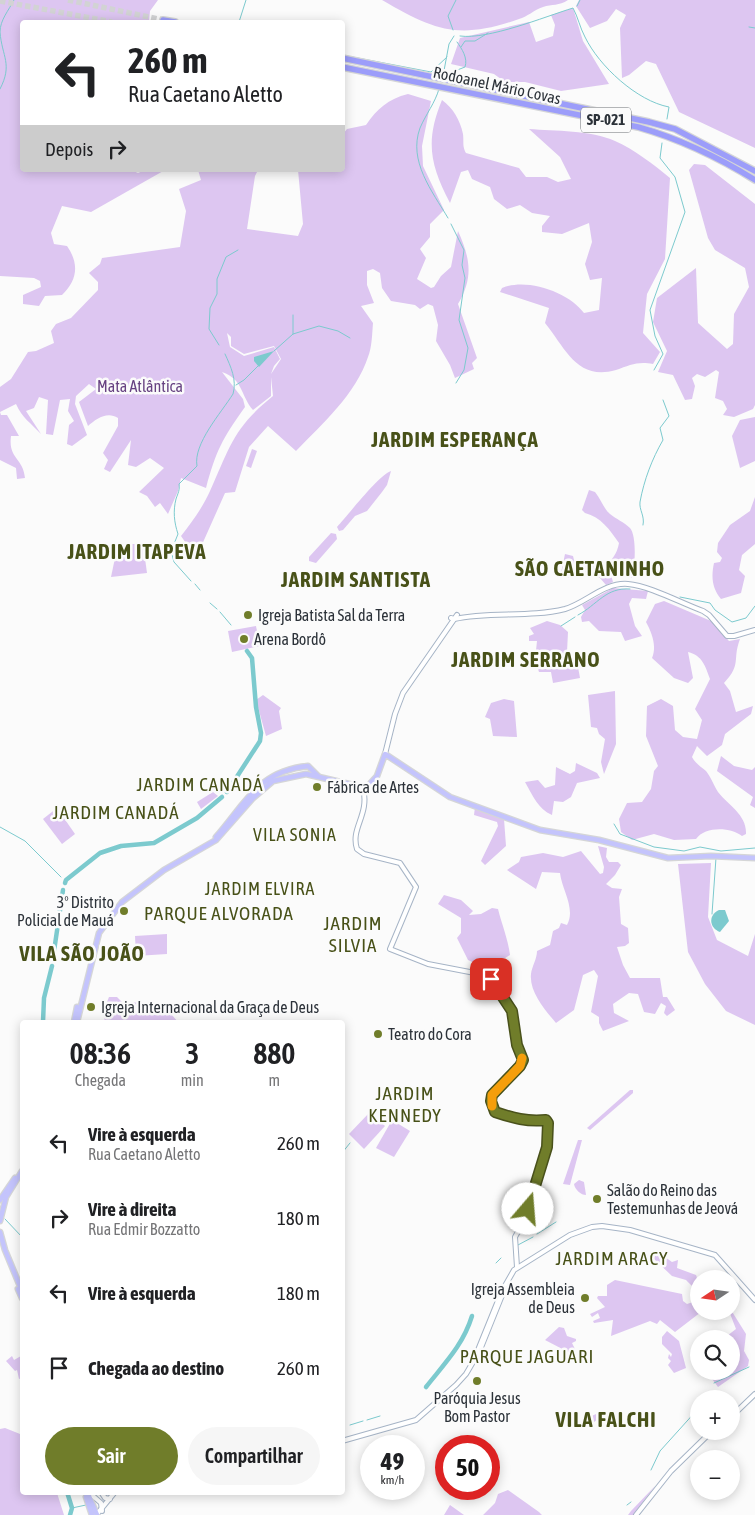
<!DOCTYPE html>
<html lang="pt">
<head>
<meta charset="utf-8">
<style>
	body { margin:0; font-family:"Asap Condensed",sans-serif; background:#f6f6f6; color:#202124; height:100vh; display:flex; flex-direction:column; font-size:19px; white-space:nowrap }
	* { box-sizing:border-box; margin:0 }
	p { font-size:16px; color:#757577 }
	.icon { flex:none; width:28px; height:28px; fill:none; stroke:currentColor; stroke-width:2; stroke-linecap:round; stroke-linejoin:round }
	.map { position:relative; flex:1; overflow:hidden }
	.side { position:absolute; left:20px; top:1020px; width:325px; height:475px; display:flex; flex-direction:column; background:#fff; border-radius:5px; box-shadow:0 2px 12px #0003 }
	.side>* { flex:none }
	.hud { position:absolute; left:20px; top:20px; width:325px; height:152px; border-radius:5px; box-shadow:0 2px 12px #0003; background:#fff; color:#202124; overflow:hidden }
	.needle { width:32px; rotate:257deg }
	.fabs { position:absolute; left:690px; top:1270px; display:grid; gap:10px }
	.fabs a { display:grid; place-items:center; width:50px; height:50px; border-radius:50%; background:#fff; box-shadow:0 2px 12px #0003; font-size:25px }
	.speed { position:absolute; left:360px; top:1435px; display:flex; gap:10px; font-size:25px; font-weight:700; text-align:center }
	.speed>* { display:grid; place-content:center; width:65px; height:65px; border-radius:50%; background:#fff; box-shadow:0 2px 12px #0003; line-height:1 }
	.speed small { font-size:12px; font-weight:400 }
	.speed .limit { border:8px solid #d22; background:#fff; color:#111 }
	.pin { position:absolute; display:grid; place-items:center; width:42px; height:42px; color:#fff; margin:-21px; border-radius:10px; box-shadow:0 2px 8px #0006 }
	.me { position:absolute; width:55px; margin:-28px; rotate:18deg; stroke-linejoin:round; filter:drop-shadow(0 0 4px #0008) }
	.turn { display:flex; align-items:center; gap:18px; height:105px; padding:0 25px; font-size:22px }
	.turn .icon { width:65px; height:65px; stroke-width:2.5 }
	.turn b { display:block; font-size:35px; line-height:42px }
	.then { display:flex; align-items:center; height:48px; padding:0 25px; background:#0003; gap:10px; font-size:19px }
	.eta { display:flex; justify-content:space-evenly; align-items:center; height:85px; text-align:center }
	.eta b { font-size:30px; font-weight:600; line-height:35px }
	.primary-button { display:flex; gap:10px; margin-top:auto; padding:10px 25px }
	.primary-button a { flex:1; height:58px; border-radius:30px; background:#707d2a; color:#fff; font-size:20px; font-weight:600; line-height:58px; text-align:center }
	.primary-button a+a { background:#f6f6f6; color:#202124 }
	ul { padding:0; list-style:none }
	li { display:flex; align-items:center; gap:15px; height:75px; padding:0 25px }
	li div { flex:1 }
	li b { display:block; font-size:19px }
	li em { font-style:normal }
	.map>svg:first-child { display:block }
</style>
</head>
<body>
<div class="map">
<svg width="755" height="1515" viewBox="0 0 755 1515">
	<rect width="100%" height="100%" fill="#fbfbfb"/>
	<g fill="#ddc6f1" fill-rule="evenodd">
		<path d="M0 0H158L150 11 149 22H22V170H131L138 173 145 170H165L91 212 62 206 51 233 54 244 67 246C79 263 78 280 62 295L45 296 39 306 23 304V295L41 287 40 281 34 278 0 276Z"/>
		<path d="M382 0H568C559 6 552 4 543 7 534 10 527 17 519 19 459 40 435 31 382 0Z"/>
		<path d="M579 0H755V148L679 112 656 64 646 61 629 75 622 78 620 28 626 15 616 9 607 21 590 28 576 6Z"/>
		<path d="M573 8 583 41 609 84 561 91 525 82H505L494 74 451 64 460 38 529 22 536 42 553 36 555 25 551 15Z"/>
		<path d="M408 94 431 101 422 146 423 166 444 210 430 224V237L420 249 426 258 417 279 431 288 434 287 441 276 451 267 458 231C470 258 474 277 458 304L477 358 472 363 474 369 455 378 450 365 436 341 438 325 433 306 428 304 420 309 415 305 391 301 382 288 380 273 373 269 367 271V285L374 303 361 306 373 323C372 335 372 347 368 357 356 394 322 424 296 451L268 426 249 447 235 492 225 493 196 558 181 536C192 522 203 507 210 491 230 447 233 428 273 396L271 377V396L253 410C240 395 244 380 222 372L243 399 245 407C222 439 216 451 206 488L181 478 178 491 168 514 160 503 155 507 147 496 139 492 164 468 150 458 136 467 128 465 131 440 110 472 104 469 108 460 103 453 118 426V418C107 411 96 419 88 426L79 402 96 389 89 384 76 396 75 404 87 435 72 446 67 444 69 425 74 421 68 411 70 399 60 400 53 435 46 434 48 400 39 397 34 408 26 411 41 434C31 423 22 418 16 404L0 412 1 415H7L19 436H11C8 459 23 457 25 478L17 479 16 468 0 460V387L11 379 28 352 36 351 54 343 51 331 56 324 71 318 98 290V282L89 273 100 264 102 258 180 247 186 211 179 189 201 180 198 170H258L255 176 247 229 298 236 303 224 298 170H342L343 134 347 129 366 125C377 109 388 99 408 94ZM227 333 231 337V346L244 354 274 346 281 359 271 374 274 366 280 359 274 347 244 356 230 347Z"/>
		<path d="M442 100C453 108 460 120 463 134 464 142 462 146 466 153L519 168 526 177H547L558 182 571 179 560 157 529 129C555 131 591 130 615 141 635 150 653 164 670 178L665 259 647 294 643 333 660 352 653 364C638 361 630 365 616 370 577 381 566 349 545 323L549 308 500 292 502 288C527 277 570 293 584 313L599 310 602 278 590 280 585 264 592 242 589 223 562 234 542 232V226L550 216 532 213 520 205 507 209 494 199 490 187 472 179 468 170 461 172 450 203C430 165 425 141 442 100Z"/>
		<path d="M694 164 705 165 755 204V405L753 409 734 417 723 415 727 409 723 401 715 398 719 372 716 370 705 377 697 374 692 378 695 386 692 399 685 400 673 375 658 372 667 351 653 322 657 298 696 268 698 323 727 349 733 344 734 314 749 287 745 268 715 250 708 238 689 170Z"/>
		<path d="M755 417V461L740 468 732 436 740 420Z"/>
		<path d="M252 449 257 451 251 468 246 466Z"/>
		<path d="M391 471 387 485 382 492 367 511 355 516 343 530 339 531 337 527C348 515 379 475 391 471Z"/>
		<path d="M589 490 595 492C601 499 603 508 610 514 616 519 624 522 630 528 637 536 635 567 632 578L611 575 613 582 606 585 600 578 582 575 565 578 561 573 565 554 573 556 576 568 588 560 608 568C611 557 616 558 619 543 610 530 601 517 585 513L582 510Z"/>
		<path d="M755 497V544L742 555 739 570 745 576 741 593 721 599C712 588 711 577 714 563L720 562 722 558 717 552 718 543 730 525 750 511Z"/>
		<path d="M331 533 336 534 337 539 316 563 309 561V557Z"/>
		<path d="M126 544H143L147 573 111 577 115 558 121 545Z"/>
		<path d="M613 588 648 591 646 599 632 598 629 604 635 626 642 636 625 641 621 632 599 631 589 621 582 622 581 617 585 610 582 605Z"/>
		<path d="M664 601 711 621 729 641 740 639C732 660 742 664 724 683L730 691 736 712 753 706 751 714 725 734 722 745 707 756 697 746 692 757C696 764 700 766 706 771 711 777 714 786 718 792 729 806 747 815 746 834L742 836C731 827 705 826 696 839L674 840 654 834 632 840 621 832 619 819 627 803 642 802 651 789 654 771 658 766 646 736 647 706 661 699 673 706 675 730 683 737 697 739 702 720 695 709 710 679C705 666 703 656 688 652L693 678 688 683 674 678 652 658C657 646 652 633 646 622L655 604Z"/>
		<path d="M547 621 560 625 568 632 567 652 572 667H578L580 678 553 683 551 672H539L535 660 537 641H529V636L534 634 530 628Z"/>
		<path d="M256 626 260 646 232 652 228 631Z"/>
		<path d="M615 691 616 744 604 774 601 762 605 739 599 734 597 728 591 727 588 695Z"/>
		<path d="M263 695 281 708 279 711 282 729 266 736 256 700Z"/>
		<path d="M504 699 514 701 517 737 493 736 490 719 485 717 491 703Z"/>
		<path d="M721 756 734 766 752 770 755 767V808L750 805 753 797 717 771Z"/>
		<path d="M576 763 597 773 600 778 577 783 571 797 563 802 554 801 552 815C538 809 533 796 525 782L538 780 545 788 555 785 556 767 570 774 575 771Z"/>
		<path d="M213 792 218 796 201 809 197 802Z"/>
		<path d="M475 807 504 819 506 846 485 865 481 861 498 826 497 822 474 815Z"/>
		<path d="M57 808 75 834 62 844 43 819Z"/>
		<path d="M598 846 607 848 606 857 609 862H618L621 865 615 875 606 884 612 888 622 889 619 897 621 924 628 928 629 943 625 946 617 947 623 965 630 978H660L663 997H667L675 1010 667 1016 664 1013 666 1006 661 1003 655 1014 644 1012 638 994 629 993 613 1004 614 1013 629 1021 603 1031 599 1023V1017L591 1012 598 976 594 970 583 975 574 1010 556 1023C545 1010 529 992 531 974 532 966 537 959 537 951L550 945 553 931 559 928 561 923 567 925C576 909 562 890 560 873L542 872 536 889 507 870 519 862 521 857 543 853 563 857 581 851 600 874 603 873 604 867Z"/>
		<path d="M711 863 708 917 717 940 748 956 755 934V1025L726 1011 705 984 688 952 678 864Z"/>
		<path d="M444 895 461 900 473 911 469 915 481 914 492 908 498 909C502 925 508 939 510 955L487 969 468 960 457 938 461 933V918L438 904Z"/>
		<path d="M167 934V954L136 956 135 936Z"/>
		<path d="M109 997H117L122 1002 146 1003 165 1007 178 1022H105L103 1012Z"/>
		<path d="M630 1090H633V1093L590 1130 587 1128Z"/>
		<path d="M370 1112 385 1126 364 1149 349 1134Z"/>
		<path d="M392 1120 410 1131 394 1157 376 1148Z"/>
		<path d="M578 1140H582L570 1185 563 1184Z"/>
		<path d="M579 1180 584 1182 586 1195C581 1195 575 1190 574 1184Z"/>
		<path d="M655 1250 672 1262 678 1260 677 1268 696 1275 699 1283 692 1286 686 1280 672 1276 652 1257 651 1253Z"/>
		<path d="M615 1280 682 1294 683 1301 687 1304 693 1302 696 1311 701 1312 675 1332 660 1320 657 1324 650 1321 611 1336 613 1320 594 1323 593 1321 600 1318 598 1313 592 1317 590 1314 605 1307 597 1298 598 1296H607V1285Z"/>
		<path d="M731 1310 746 1334 744 1351 749 1360 748 1366 718 1387 707 1372 731 1371V1339H723L736 1329 729 1311Z"/>
		<path d="M559 1327 564 1328 567 1336 576 1339V1341L572 1343 575 1349 569 1351 570 1353 545 1340Z"/>
		<path d="M667 1331 679 1341 686 1368 674 1373 668 1365 671 1361 668 1358 669 1354 671 1357 672 1354 662 1344V1337Z"/>
		<path d="M12 1356 14 1360 21 1356 22 1378 19 1379 17 1370 15 1371 6 1361Z"/>
		<path d="M596 1414 599 1418 587 1428 583 1420Z"/>
		<path d="M5 1428 20 1434 22 1432V1492L57 1493 64 1515H0V1429Z"/>
		<path d="M655 1486 633 1515H628L631 1511Z"/>
		<path d="M508 1490 539 1512 542 1515H483L495 1503 498 1494Z"/>
		<path d="M450 1505 464 1515H444Z"/>
	</g>
	<g fill="#7ccace">
		<path d="M274 351 259 367 254 361V357Z"/>
		<path d="M719 910H725L729 921 720 932C709 928 708 915 719 910Z"/>
	</g>
	<g fill="none" stroke-linecap="round" stroke-linejoin="round">
		<g stroke="#7ccace" stroke-width="1">
			<path d="M577 6 580 0"/>
			<path d="M239 22 246 0"/>
			<path d="M749 27 755 28"/>
			<path d="M453 30 448 16 456 0"/>
			<path d="M460 36C488 40 544 17 573 8 578 17 580 28 585 37 599 66 637 101 669 107L667 119"/>
			<path d="M461 47 465 41H475L488 33"/>
			<path d="M342 55 431 72 447 57"/>
			<path d="M447 74 465 67C468 58 462 49 457 42"/>
			<path d="M443 76 449 44 454 36"/>
			<path d="M0 89C13 64 2 57 0 32 0 20 9 10 14 0"/>
			<path d="M439 89C435 103 426 114 420 128 408 161 432 191 448 218"/>
			<path d="M451 224 464 250 462 265 465 278 459 320 468 348 464 370 456 383"/>
			<path d="M293 334V315"/>
			<path d="M219 345 209 329 210 308 217 294V279L226 257 238 250"/>
			<path d="M274 351 293 334 319 326 338 331 350 338"/>
			<path d="M654 370 663 354 655 336 650 310 685 212 675 177 660 158 662 143"/>
			<path d="M236 385 244 380 259 365"/>
			<path d="M643 525C645 516 639 510 640 502 644 480 652 459 663 440L660 428 669 416 663 400"/>
			<path d="M174 544 178 534C174 522 173 511 176 499 178 493 180 490 179 484L197 466C193 444 221 413 233 394 237 380 231 367 225 354"/>
			<path d="M171 551 174 562 191 581"/>
			<path d="M195 584 200 590"/>
			<path d="M680 597 710 603 715 610 732 622 746 618 755 606"/>
			<path d="M210 603 217 609"/>
			<path d="M220 612 231 625"/>
			<path d="M578 615C597 605 606 587 630 589"/>
			<path d="M561 626 575 617"/>
			<path d="M614 824 620 834 654 847 684 851 700 847 721 851 755 848"/>
			<path d="M0 827 25 841 61 877"/>
			<path d="M712 914 716 858"/>
			<path d="M342 1153 350 1143"/>
			<path d="M5 1219 22 1237"/>
			<path d="M537 1234 556 1222"/>
			<path d="M518 1245 533 1237"/>
			<path d="M496 1263 501 1258"/>
			<path d="M714 1383 749 1367"/>
			<path d="M367 1420 380 1416"/>
			<path d="M350 1425 363 1421"/>
			<path d="M651 1470 660 1451 697 1410"/>
			<path d="M627 1505 631 1502"/>
			<path d="M72 1508 86 1505"/>
		</g>
		<g stroke="#7ccace" stroke-width="4.5">
			<path d="M227 792 260 741 261 733 256 707 252 658 247 651"/>
			<path d="M65 883 66 880 100 853 121 846 154 843 197 818 222 797"/>
			<path d="M53 958 63 890"/>
			<path d="M43 1022 44 998 52 966"/>
			<path d="M426 1387C445 1363 463 1345 472 1316"/>
			<path d="M67 1492 72 1508 70 1515"/>
		</g>
		<g stroke="#d2d3d4" stroke-width="5.5" stroke-dasharray="5.5 3" stroke-linecap="butt">
			<path d="M68 0 163 20"/>
			<path d="M0 1 112 22"/>
		</g>
		<defs>
			<g id="secondary">
				<path d="M451 618 454 619C490 611 529 618 565 609 586 603 604 582 628 584 650 586 681 603 703 611L709 615 727 636H734L755 630"/>
				<path d="M385 754 395 714 403 693 457 615"/>
				<path d="M363 788C370 815 350 828 357 849L364 854 400 863 416 887 390 949 428 964 480 974 489 977 512 1011 517 1045 523 1060 515 1072 492 1095 491 1101 495 1112 528 1122 548 1121 547 1147 524 1221 515 1237 517 1267"/>
				<path d="M476 1355 502 1291 514 1270 570 1235 592 1227 602 1226 630 1230 715 1255 755 1300"/>
				<path d="M731 1417 755 1394"/>
				<path d="M342 1441 416 1420 456 1385 466 1374 480 1350 505 1288"/>
				<path d="M101 1492 105 1498 110 1499"/>
				<path d="M93 1496 101 1503 102 1511"/>
				<path d="M97 1514 115 1492"/>
				<path d="M636 1515 671 1471 712 1431"/>
			</g>
			<g id="primary">
				<path d="M216 837C246 803 258 771 308 766L318 776"/>
				<path d="M74 1022 77 1007"/>
				<path d="M77 1022 99 933 122 902 164 870 216 840 253 798 273 781 306 774 366 788 377 776 385 754 450 797 540 830 599 840 668 858 711 856 755 858"/>
				<path d="M0 1200 15 1178"/>
				<path d="M0 1221 6 1197 22 1171"/>
				<path d="M0 1232 5 1250 22 1291"/>
				<path d="M18 1289 22 1298"/>
				<path d="M87 1492 97 1515"/>
				<path d="M86 1497 92 1515"/>
			</g>
			<g id="motorway">
				<path d="M163 20 175 22"/>
				<path d="M342 58 649 122 675 129 755 171"/>
				<path d="M342 67 638 127C680 139 718 157 755 180"/>
			</g>
		</defs>
		<use href="#secondary" stroke="#a6b4c6" stroke-width="6"/>
		<use href="#primary" stroke="#d5d6d7" stroke-width="7"/>
		<use href="#motorway" stroke="#d5d6d7" stroke-width="8"/>
		<use href="#secondary" stroke="#fff" stroke-width="4"/>
		<use href="#primary" stroke="#c4c4fc" stroke-width="4.5"/>
		<use href="#motorway" stroke="#9c9dfa" stroke-width="5.5"/>
	</g>
	<g fill="none" stroke-linecap="round" stroke-linejoin="round">
		<defs>
			<path id="route" d="M491 979 512 1011 517 1045 523 1060 520 1066 492 1095 491 1101 495 1112C513 1118 527 1122 546 1120L548 1123 547 1147 528 1209"/>
		</defs>
		<use href="#route" stroke="#49511b" stroke-width="12"/>
		<use href="#route" stroke="#707d2a" stroke-width="9"/>
		<path stroke="#f59e0b" stroke-width="9" d="M492 1106V1095L520 1066 522 1058"/>
	</g>
	<g fill="#707d2a" stroke="#fbfbfb" stroke-width="2">
		<circle cx="248" cy="615" r="5"/>
		<circle cx="244" cy="639" r="5"/>
		<circle cx="317" cy="787" r="5"/>
		<circle cx="124" cy="911" r="5"/>
		<circle cx="91" cy="1007" r="5"/>
		<circle cx="378" cy="1034" r="5"/>
		<circle cx="597" cy="1199" r="5"/>
		<circle cx="585" cy="1298" r="5"/>
		<circle cx="477" cy="1381" r="5"/>
	</g>
	<g text-anchor="middle" stroke-width="5" stroke-linejoin="round" paint-order="stroke">
		<rect fill="#fbfbfb" stroke="#6a6e73" stroke-width="1" x="581" y="107.5" width="50" height="25" rx="4"/>
		<g font-size="15" font-weight="bold" fill="#2c3239">
			<text x="606" y="125">SP-021</text>
		</g>
		<g font-size="16" fill="#2c3239" stroke="#fbfbfb">
			<text transform="translate(497 85) rotate(12)" y="6">Rodoanel Mário Covas</text>
		</g>
		<g font-size="16" fill="#674282" stroke="#fbfbfb">
			<text x="140" y="392">Mata Atlântica</text>
		</g>
		<g font-size="16" fill="#2c3239" stroke="#fbfbfb" text-anchor="start">
			<text x="258" y="621">Igreja Batista Sal da Terra</text>
			<text x="254" y="645">Arena Bordô</text>
			<text x="327" y="793">Fábrica de Artes</text>
			<text x="114" y="908" text-anchor="end">3º Distrito<tspan x="114" dy="18">Policial de Mauá</tspan></text>
			<text x="101" y="1013">Igreja Internacional da Graça de Deus</text>
			<text x="388" y="1040">Teatro do Cora</text>
			<text x="607" y="1196">Salão do Reino das<tspan x="607" dy="18">Testemunhas de Jeová</tspan></text>
			<text x="575" y="1295" text-anchor="end">Igreja Assembleia<tspan x="575" dy="18">de Deus</tspan></text>
			<text x="477" y="1404" text-anchor="middle">Paróquia Jesus<tspan x="477" dy="18">Bom Pastor</tspan></text>
		</g>
		<g font-size="18" letter-spacing="1" fill="#485118" stroke="#fbfbfb">
			<text x="295" y="841">VILA SONIA</text>
			<text x="260" y="895">JARDIM ELVIRA</text>
		</g>
		<g font-size="19" letter-spacing="1" fill="#485118" stroke="#fbfbfb">
			<text x="200" y="791">JARDIM CANADÁ</text>
			<text x="116" y="819">JARDIM CANADÁ</text>
			<text x="219" y="920">PARQUE ALVORADA</text>
			<text x="353" y="930">JARDIM<tspan x="353" dy="22">SILVIA</tspan></text>
			<text x="405" y="1100">JARDIM<tspan x="405" dy="22">KENNEDY</tspan></text>
			<text x="612" y="1265">JARDIM ARACY</text>
			<text x="527" y="1363">PARQUE JAGUARI</text>
		</g>
		<g font-size="21" font-weight="bold" letter-spacing="1" fill="#485118" stroke="#fbfbfb">
			<text x="455" y="447">JARDIM ESPERANÇA</text>
			<text x="137" y="559">JARDIM ITAPEVA</text>
			<text x="590" y="576">SÃO CAETANINHO</text>
			<text x="356" y="587">JARDIM SANTISTA</text>
			<text x="526" y="667">JARDIM SERRANO</text>
			<text x="82" y="961">VILA SÃO JOÃO</text>
			<text x="606" y="1427">VILA FALCHI</text>
		</g>
	</g>
</svg>
<div class="fabs">
<a><svg class="needle" viewBox="-14 -14 28 28"><path d="M0-13l5 13h-10z" fill="#e53935"/><path d="M0 13l5-13h-10z" fill="#757577"/></svg></a>
<a><svg class="icon" aria-label="search" viewBox="0 0 24 24"><circle cx="10" cy="10" r="6"/><path d="M15 15l6 6"/></svg></a>
<a>+</a>
<a>−</a>
</div>
<div class="speed"><div>49<small>km/h</small></div><div class="limit">50</div></div>
<div class="pin" style="left:491px;top:979px;background:#d93025"><svg class="icon" aria-label="arrive" viewBox="0 0 24 24"><path d="M6 21V4h12l-3 4 3 4H6"/></svg></div>
<svg class="me" style="left:528px;top:1209px" viewBox="-20 -20 40 40"><circle r="19" fill="#fff"/><path d="M0-13L10 11 0 6-10 11z" fill="#707d2a"/></svg>
<div class="hud">
<div class="turn"><svg class="icon" aria-label="left" viewBox="0 0 24 24"><path d="M17 20v-9H6M10 6l-5 5 5 5"/></svg><div><b>260 m</b>Rua Caetano Aletto</div></div>
<div class="then">Depois<svg class="icon" aria-label="right" viewBox="0 0 24 24"><path d="M7 20v-9h11M14 6l5 5-5 5"/></svg></div>
</div>
<section class="side">
<div class="eta">
<div><b>08:36</b><p>Chegada</p></div>
<div><b>3</b><p>min</p></div>
<div><b>880</b><p>m</p></div>
</div>
<ul>
<li><svg class="icon" aria-label="left" viewBox="0 0 24 24"><path d="M17 20v-9H6M10 6l-5 5 5 5"/></svg><div><b>Vire à esquerda</b><p>Rua Caetano Aletto</p></div><em>260 m</em></li>
<li><svg class="icon" aria-label="right" viewBox="0 0 24 24"><path d="M7 20v-9h11M14 6l5 5-5 5"/></svg><div><b>Vire à direita</b><p>Rua Edmir Bozzatto</p></div><em>180 m</em></li>
<li><svg class="icon" aria-label="left" viewBox="0 0 24 24"><path d="M17 20v-9H6M10 6l-5 5 5 5"/></svg><div><b>Vire à esquerda</b></div><em>180 m</em></li>
<li><svg class="icon" aria-label="arrive" viewBox="0 0 24 24"><path d="M6 21V4h12l-3 4 3 4H6"/></svg><div><b>Chegada ao destino</b></div><em>260 m</em></li>
</ul>
<div class="primary-button"><a>Sair</a><a>Compartilhar</a></div>
</section>
</div>
</body>
</html>
